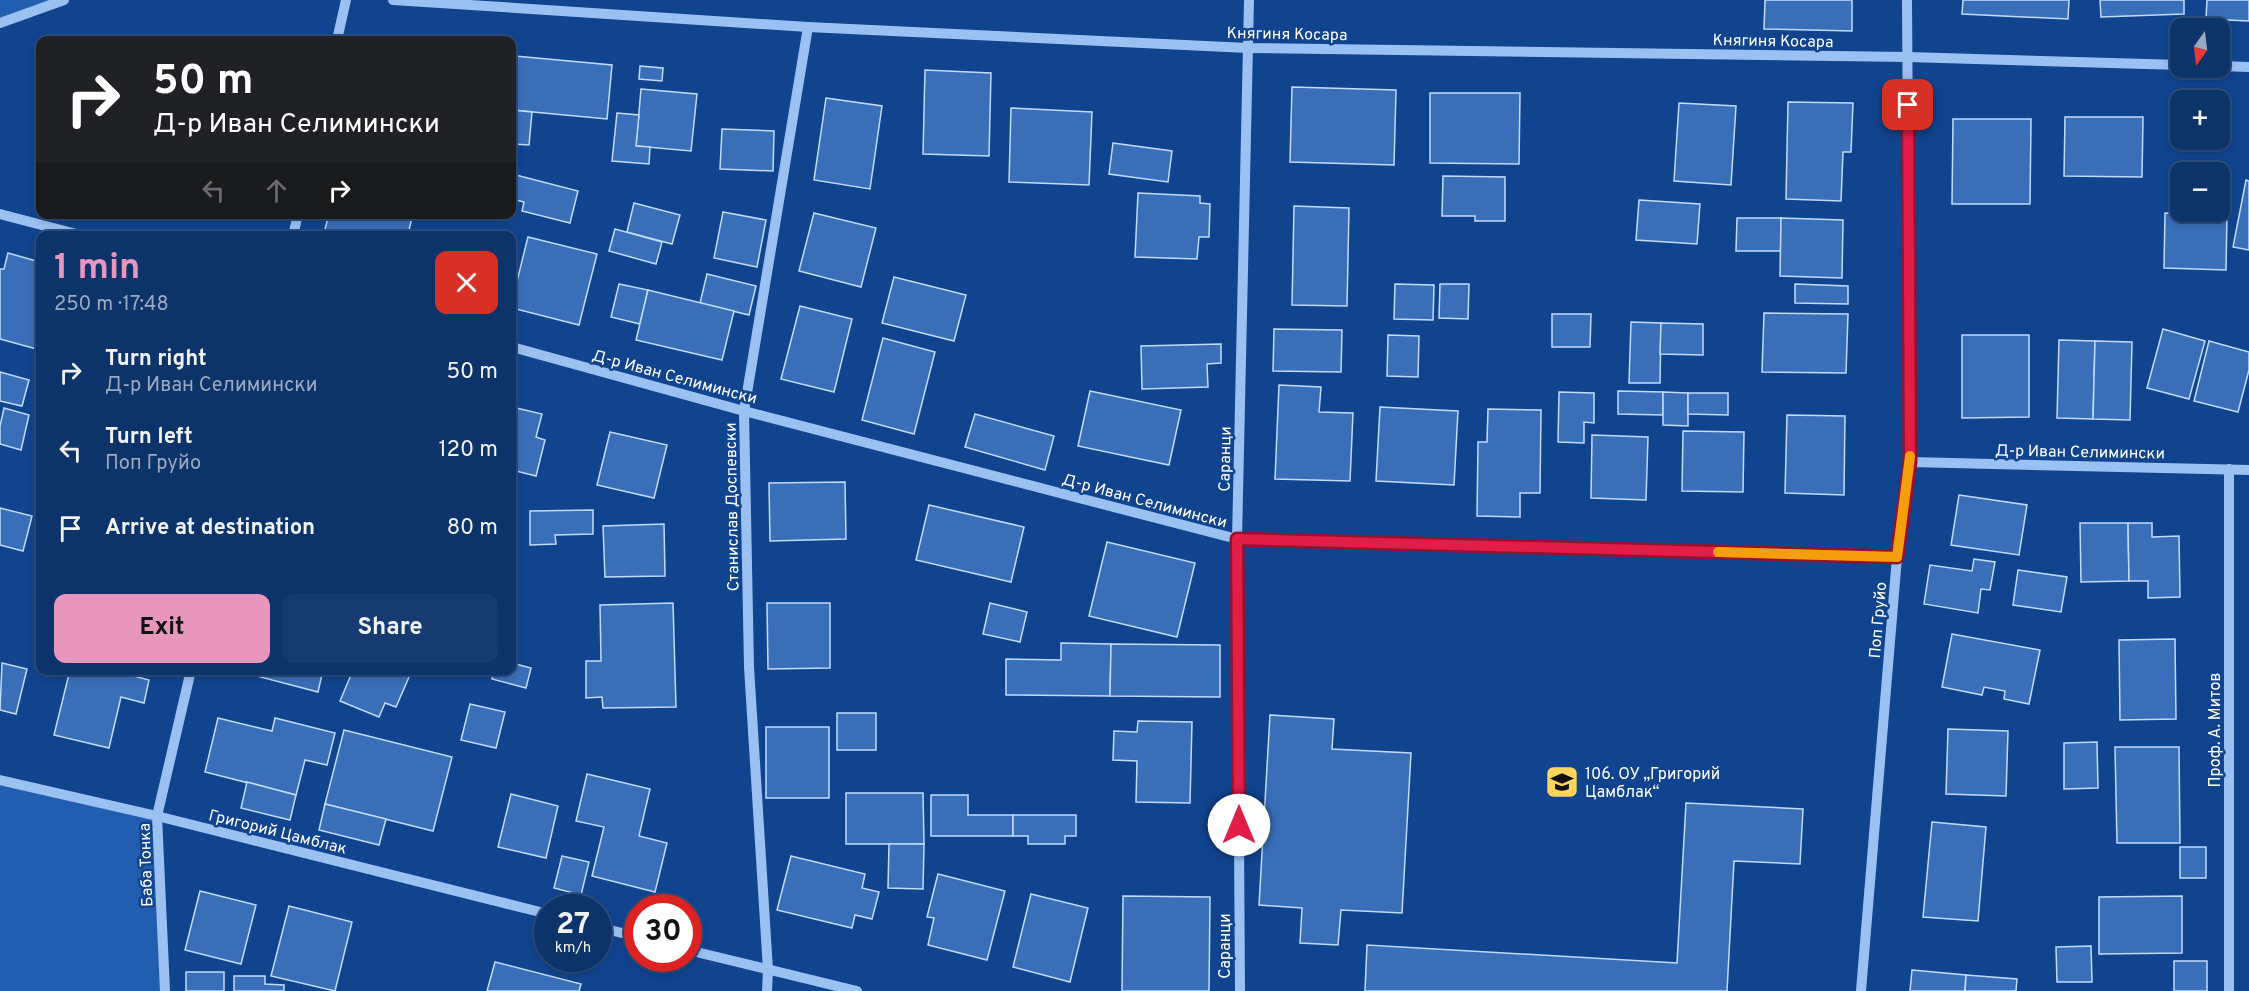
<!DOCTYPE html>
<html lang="en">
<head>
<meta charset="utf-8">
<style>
	body { margin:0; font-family:Overpass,sans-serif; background:#163b71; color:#f1f3f6; height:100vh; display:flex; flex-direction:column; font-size:22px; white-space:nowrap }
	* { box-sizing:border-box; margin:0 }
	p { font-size:20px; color:#9aaac1 }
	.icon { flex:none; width:33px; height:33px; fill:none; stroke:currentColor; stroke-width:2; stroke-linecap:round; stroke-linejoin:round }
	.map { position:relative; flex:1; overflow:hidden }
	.drawer { position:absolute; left:36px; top:231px; width:480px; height:444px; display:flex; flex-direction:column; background:#0d336b; border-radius:12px; box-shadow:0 3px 9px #0003,0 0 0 2px #2d4e7e }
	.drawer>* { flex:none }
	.top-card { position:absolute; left:36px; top:36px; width:480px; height:183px; border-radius:12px; box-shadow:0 3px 9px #0003,0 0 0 2px #2d4e7e; background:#202124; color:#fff; overflow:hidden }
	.needle { width:39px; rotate:194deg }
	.controls { position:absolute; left:2170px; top:18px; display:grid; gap:12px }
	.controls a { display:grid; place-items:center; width:60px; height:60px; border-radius:12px; background:#0d336b; box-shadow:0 3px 9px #0003,0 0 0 2px #2d4e7e; font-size:30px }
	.speed { position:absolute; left:534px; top:894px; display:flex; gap:12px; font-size:30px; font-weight:700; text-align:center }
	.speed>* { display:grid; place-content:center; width:78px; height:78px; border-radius:50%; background:#0d336b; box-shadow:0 3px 9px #0003,0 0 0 2px #2d4e7e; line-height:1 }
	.speed small { font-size:15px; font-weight:400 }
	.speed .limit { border:9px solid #d22; background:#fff; color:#111 }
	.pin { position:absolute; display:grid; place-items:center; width:51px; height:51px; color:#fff; margin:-26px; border-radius:12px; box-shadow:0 3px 9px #0006 }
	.me { position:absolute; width:66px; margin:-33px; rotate:0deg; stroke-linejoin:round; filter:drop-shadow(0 0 4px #0008) }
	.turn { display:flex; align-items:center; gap:21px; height:126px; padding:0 18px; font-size:27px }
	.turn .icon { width:78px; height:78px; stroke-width:2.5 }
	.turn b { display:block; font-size:42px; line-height:51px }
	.lanes { display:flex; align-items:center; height:57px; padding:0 18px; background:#0003; justify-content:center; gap:30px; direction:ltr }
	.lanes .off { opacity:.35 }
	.round { display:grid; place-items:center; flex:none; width:63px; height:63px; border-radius:12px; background:#163b71 }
	.head { display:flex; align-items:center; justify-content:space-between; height:102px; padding:0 18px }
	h1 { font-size:36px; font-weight:700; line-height:45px; color:#e797bd }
	.primary-button { display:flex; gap:12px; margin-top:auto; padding:12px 18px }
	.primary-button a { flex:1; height:69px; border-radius:12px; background:#e797bd; color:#111; font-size:24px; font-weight:700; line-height:69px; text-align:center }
	.primary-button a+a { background:#163b71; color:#f1f3f6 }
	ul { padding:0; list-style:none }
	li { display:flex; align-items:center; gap:18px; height:78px; padding:0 18px }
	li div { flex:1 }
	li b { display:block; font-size:22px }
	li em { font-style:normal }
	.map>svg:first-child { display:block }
</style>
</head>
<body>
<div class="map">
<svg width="2249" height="991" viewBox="0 0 2249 991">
	<rect width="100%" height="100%" fill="#11448f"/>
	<g fill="#225eaf">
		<path d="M0 0H64L0 23Z"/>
		<path d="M0 780 157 816 165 991H0Z"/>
	</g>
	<g fill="#396fb9" stroke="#c2dbfd" stroke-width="1.5">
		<path d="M1765 0H1852V31L1764 29Z"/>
		<path d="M1963 0H2069L2068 19 1962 14Z"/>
		<path d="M2100 0H2184V14L2101 17Z"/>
		<path d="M2207 0H2249V21L2206 19Z"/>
		<path d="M515 56 612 65 607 119 512 110Z"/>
		<path d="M640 66 663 68 662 81 639 79Z"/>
		<path d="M925 70 991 73 989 156 923 154Z"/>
		<path d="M1292 87 1396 90 1394 165 1290 162Z"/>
		<path d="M641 89 697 94 691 151 636 146Z"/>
		<path d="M1430 93H1520L1519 164 1430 163Z"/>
		<path d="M826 98 882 106 870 189 814 180Z"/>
		<path d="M1788 102 1853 103 1851 152H1843L1841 201 1786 199Z"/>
		<path d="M1679 103 1736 106 1731 185 1674 181Z"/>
		<path d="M1011 108 1092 112 1089 185 1009 182Z"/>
		<path d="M512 110 532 112 529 145 512 144Z"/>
		<path d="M617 113 639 115 636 146 650 147 649 164 612 161Z"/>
		<path d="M2065 117H2143L2142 177 2064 176Z"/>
		<path d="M1953 119H2031L2030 204H1952Z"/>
		<path d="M722 129 774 131 773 171 720 169Z"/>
		<path d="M1113 143 1172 151 1168 182 1109 174Z"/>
		<path d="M512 174 578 191 570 223 522 211 524 202 512 199Z"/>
		<path d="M1443 176 1505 177V221H1475V216H1442Z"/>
		<path d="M2246 180 2249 181V250L2233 247Z"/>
		<path d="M1138 193 1200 196V203L1210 204 1209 237H1199L1197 259 1135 257Z"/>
		<path d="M1639 200 1700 204 1697 244 1636 240Z"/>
		<path d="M634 203 680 215 672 244 627 232Z"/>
		<path d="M1294 206 1349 208 1347 306 1292 305Z"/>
		<path d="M723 212 766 220 757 267 714 258Z"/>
		<path d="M814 213 876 228 861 287 799 271Z"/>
		<path d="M2165 213 2227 214 2226 270 2164 268Z"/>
		<path d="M329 214H413L409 230 415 232 414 236H333L324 233Z"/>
		<path d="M1737 218H1781V251H1736Z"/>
		<path d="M1781 218 1843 220 1842 278 1780 276Z"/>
		<path d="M615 229 662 242 656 264 609 251Z"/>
		<path d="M528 237 597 254 579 325 512 308V301Z"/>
		<path d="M8 253 40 262 38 279H40V350L0 339V269H4Z"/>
		<path d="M707 274 756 286 749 315 700 303Z"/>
		<path d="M894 277 966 295 954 341 882 323Z"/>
		<path d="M619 284 648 290 640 324 611 317Z"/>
		<path d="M1395 284 1434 285 1433 320 1394 319Z"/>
		<path d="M1440 284H1469L1468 319 1439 318Z"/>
		<path d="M1795 284 1848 286V304L1795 303Z"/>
		<path d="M648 290 734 311 722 360 636 340Z"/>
		<path d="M800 306 852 319 834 392 781 379Z"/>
		<path d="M1764 313 1848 314 1846 373 1762 372Z"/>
		<path d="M1552 314H1591L1590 347H1552Z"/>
		<path d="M1631 322 1661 323 1660 383H1629Z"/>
		<path d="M1661 323 1703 324V355L1660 354Z"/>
		<path d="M1274 329 1342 330 1341 372 1273 371Z"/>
		<path d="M2163 329 2205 341 2189 399 2147 388Z"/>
		<path d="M1388 335 1419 336 1418 377 1387 376Z"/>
		<path d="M1962 335H2029V417L1962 418Z"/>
		<path d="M883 338 935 352 914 434 862 420Z"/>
		<path d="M2059 340 2095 341 2093 419 2057 418Z"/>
		<path d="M2095 341 2132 342 2130 420 2093 419Z"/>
		<path d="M2209 341 2249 352V370L2238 412 2194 401Z"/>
		<path d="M1221 344V363L1207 364 1208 387 1142 389 1141 346Z"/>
		<path d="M0 372 29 380 22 406 0 401Z"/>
		<path d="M1279 385 1321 387 1319 412 1353 413 1350 481 1275 479Z"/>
		<path d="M1090 391 1181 410 1169 465 1078 446Z"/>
		<path d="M1618 391 1663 392V415L1618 414Z"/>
		<path d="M1559 392 1594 393V423L1584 422V443L1558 442Z"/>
		<path d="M1663 392 1688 393V426L1663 425Z"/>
		<path d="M1688 393H1728V415L1688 414Z"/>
		<path d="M512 407 542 414 536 437 545 440 536 476 512 470Z"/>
		<path d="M1380 407 1458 411 1454 485 1376 481Z"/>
		<path d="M4 408 29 415 21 450 0 444V426Z"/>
		<path d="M1488 409 1541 410 1540 493H1520V517L1477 516 1478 442H1487Z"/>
		<path d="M975 414 1054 436 1045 470 965 447Z"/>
		<path d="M1787 415 1845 416 1844 495 1785 493Z"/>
		<path d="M1683 431 1744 432 1743 492 1682 491Z"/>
		<path d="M610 432 667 445 654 498 597 485Z"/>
		<path d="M1592 435 1648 437 1646 500 1591 498Z"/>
		<path d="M845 482 846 539 770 541 769 483Z"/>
		<path d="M1959 495 2027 505 2019 555 1951 545Z"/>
		<path d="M929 505 1024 527 1011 582 916 560Z"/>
		<path d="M0 508 32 516 23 551 0 545Z"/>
		<path d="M593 510V534L555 535 556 544 530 545V511Z"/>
		<path d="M2080 523H2128L2129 581 2081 582Z"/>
		<path d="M2128 523H2152V537L2179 536 2180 597 2148 598V581H2129Z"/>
		<path d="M664 524 665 576 605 577 603 526Z"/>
		<path d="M1107 542 1195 563 1177 637 1089 616Z"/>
		<path d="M1974 559 1995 562 1990 590 1981 589 1978 613 1924 604 1930 565 1972 571Z"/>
		<path d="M2018 570 2067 577 2061 612 2013 605Z"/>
		<path d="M673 603 676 707 603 708 602 697 586 698V661H601L600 605Z"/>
		<path d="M767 603H830V668L768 669Z"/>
		<path d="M990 603 1027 612 1020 642 983 634Z"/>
		<path d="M1952 634 2040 650 2029 704 2004 699 2005 691 1984 687 1982 695 1942 687Z"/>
		<path d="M2175 639 2176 719 2120 720 2119 640Z"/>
		<path d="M1061 643 1111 644 1110 696 1006 695V659L1061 660Z"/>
		<path d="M1111 644 1220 645V697L1110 696Z"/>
		<path d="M2 663 27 669 16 714 0 710Z"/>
		<path d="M512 663 531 668 526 688 492 679 494 670H512Z"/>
		<path d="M70 670H111L149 680 144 703 121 697 109 748 54 735Z"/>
		<path d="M234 670H323L318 692Z"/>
		<path d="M353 670H412L396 707 385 703 379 717 340 701Z"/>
		<path d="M470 704 505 712 496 748 461 740Z"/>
		<rect x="837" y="713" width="39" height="37"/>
		<path d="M1270 715 1334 719 1332 749 1411 753 1402 913 1341 910 1338 945 1300 943 1302 908 1259 905Z"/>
		<path d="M218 718 272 731 275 718 335 733 327 765 305 760 296 795 205 772Z"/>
		<path d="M1138 721 1192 722 1190 803 1136 802 1137 761 1113 760 1114 731 1137 732Z"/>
		<rect x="766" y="727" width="63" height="71"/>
		<path d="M1948 729 2008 731 2006 796 1946 794Z"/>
		<path d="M344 730 452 757 433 831 325 804Z"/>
		<path d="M2097 742 2098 788 2064 789V743Z"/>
		<path d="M2115 747H2179L2180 843H2117Z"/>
		<path d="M587 774 650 789 639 836 667 843 655 892 592 876 604 827 576 821Z"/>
		<path d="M247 782 296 795 290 820 241 808Z"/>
		<path d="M846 793H923L924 844H846Z"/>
		<path d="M511 794 558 806 546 858 498 847Z"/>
		<path d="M931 795H968V815H1013V836H931Z"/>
		<path d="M1686 803 1803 809 1800 864 1734 861 1727 991H1365L1367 945 1677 963Z"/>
		<path d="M325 804 386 819 379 845 319 830Z"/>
		<path d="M1013 815H1076V836H1065V844H1028V836H1013Z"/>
		<path d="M1932 822 1986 827 1978 921 1923 917Z"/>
		<path d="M889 844H924L923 889 888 888Z"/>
		<rect x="2180" y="847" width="26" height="31"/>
		<path d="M562 856 589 862 581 895 554 888Z"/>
		<path d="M791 856 865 874 862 888 879 892 872 919 855 915 852 928 777 910Z"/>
		<path d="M938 874 1005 891 987 960 928 945 934 918 927 917Z"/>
		<path d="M200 891 256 905 241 964 185 950Z"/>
		<path d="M1031 894 1088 908 1070 982 1013 967Z"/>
		<path d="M1123 896 1210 897 1209 991H1122Z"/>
		<path d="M2182 896V953L2099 954V897Z"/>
		<path d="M289 906 352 922 335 991 271 976Z"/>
		<path d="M2091 946 2092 982H2057L2056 947Z"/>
		<rect x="2174" y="961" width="33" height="30"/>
		<path d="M495 962 581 984 579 991H487Z"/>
		<path d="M1912 970 1966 975 1965 991H1910Z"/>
		<rect x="186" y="972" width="38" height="19"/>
		<path d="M1966 975 2017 979 2016 991H1965Z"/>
		<path d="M234 976H265V984L284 985V991H234Z"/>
	</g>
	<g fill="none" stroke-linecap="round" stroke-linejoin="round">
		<g stroke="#9bc0f2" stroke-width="10">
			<path d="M393 0 808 27 1248 48 1908 57 2181 65"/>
			<path d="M0 23 64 0"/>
			<path d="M337 40 346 0"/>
			<path d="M2220 66 2249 67"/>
			<path d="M0 214 84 236"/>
			<path d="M293 236 298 214"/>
			<path d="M512 347 744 411 1237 539 1897 557"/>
			<path d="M1910 462 2249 470"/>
			<path d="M2229 469V991"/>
			<path d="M0 780 157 816 548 914"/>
			<path d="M598 927 638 937"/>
			<path d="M688 950 857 991"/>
			<path d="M165 991 157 816 191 670"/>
			<path d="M767 991 768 970 749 667 744 411 808 27"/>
			<path d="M1240 991 1237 539 1249 0"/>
			<path d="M1861 991 1897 557 1910 462 1907 0"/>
		</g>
	</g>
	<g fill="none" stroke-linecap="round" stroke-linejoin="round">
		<defs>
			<path id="route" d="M1239 825 1237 539 1897 557 1910 462 1908 105"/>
		</defs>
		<use href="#route" stroke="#92132f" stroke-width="15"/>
		<use href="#route" stroke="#e11d48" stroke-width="10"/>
		<path stroke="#f59e0b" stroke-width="10" d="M1718 552 1897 557 1910 456"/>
	</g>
	<defs>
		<symbol id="school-square" viewBox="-11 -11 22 22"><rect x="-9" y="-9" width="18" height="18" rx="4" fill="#ffd55c" stroke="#11448f"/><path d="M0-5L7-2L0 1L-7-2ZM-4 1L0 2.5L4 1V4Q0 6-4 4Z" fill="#111"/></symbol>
	</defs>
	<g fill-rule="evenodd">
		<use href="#school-square" x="1543" y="763" width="38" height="38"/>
	</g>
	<g text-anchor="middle" stroke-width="5" stroke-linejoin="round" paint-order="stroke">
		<g font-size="16" fill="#fff" stroke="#11448f">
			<text transform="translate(1287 33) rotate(1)" y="6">Княгиня Косара</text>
			<text transform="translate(1773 40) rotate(1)" y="6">Княгиня Косара</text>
			<text transform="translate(675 376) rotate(15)" y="6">Д-р Иван Селимински</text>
			<text transform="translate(2080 451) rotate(1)" y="6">Д-р Иван Селимински</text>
			<text transform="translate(1224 459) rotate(-89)" y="6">Саранци</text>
			<text transform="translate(1145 500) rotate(15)" y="6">Д-р Иван Селимински</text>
			<text transform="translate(731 507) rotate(-91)" y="6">Станислав Доспевски</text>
			<text transform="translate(1877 620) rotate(-85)" y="6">Поп Груйо</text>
			<text transform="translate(2214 730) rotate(-90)" y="6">Проф. А. Митов</text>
			<text transform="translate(278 831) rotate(14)" y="6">Григорий Цамблак</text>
			<text transform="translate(145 865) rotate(-92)" y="6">Баба Тонка</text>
			<text transform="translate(1224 946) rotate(-90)" y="6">Саранци</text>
		</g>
		<g font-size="16" fill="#fff" stroke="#11448f" text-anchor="start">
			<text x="1585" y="779">106. ОУ „Григорий<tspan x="1585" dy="18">Цамблак“</tspan></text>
		</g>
	</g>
</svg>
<div class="controls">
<a><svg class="needle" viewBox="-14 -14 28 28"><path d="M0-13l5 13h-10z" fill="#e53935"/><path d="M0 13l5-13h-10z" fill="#9aaac1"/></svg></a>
<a>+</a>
<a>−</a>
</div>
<div class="speed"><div>27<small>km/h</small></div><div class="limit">30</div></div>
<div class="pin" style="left:1908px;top:105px;background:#d93025"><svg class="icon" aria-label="arrive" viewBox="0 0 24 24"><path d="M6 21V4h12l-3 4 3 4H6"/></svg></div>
<svg class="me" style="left:1239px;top:825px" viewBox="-20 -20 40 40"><circle r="19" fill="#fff"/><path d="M0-13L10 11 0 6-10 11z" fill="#e11d48"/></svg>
<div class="top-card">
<div class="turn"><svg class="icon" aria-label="right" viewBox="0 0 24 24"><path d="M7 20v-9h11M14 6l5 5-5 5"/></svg><div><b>50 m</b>Д-р Иван Селимински</div></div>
<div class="lanes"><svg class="icon off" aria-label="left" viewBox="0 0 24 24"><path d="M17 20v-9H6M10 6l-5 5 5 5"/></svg><svg class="icon off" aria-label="ahead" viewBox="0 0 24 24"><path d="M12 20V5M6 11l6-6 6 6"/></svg><svg class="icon" aria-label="right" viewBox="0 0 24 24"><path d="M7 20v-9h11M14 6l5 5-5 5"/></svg></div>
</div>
<section class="drawer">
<div class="head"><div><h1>1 min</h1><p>250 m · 17:48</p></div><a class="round" style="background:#d93025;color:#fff"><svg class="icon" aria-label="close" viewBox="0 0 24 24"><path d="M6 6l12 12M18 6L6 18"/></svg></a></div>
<ul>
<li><svg class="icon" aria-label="right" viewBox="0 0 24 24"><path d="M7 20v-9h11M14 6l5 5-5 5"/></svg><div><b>Turn right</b><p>Д-р Иван Селимински</p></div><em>50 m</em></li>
<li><svg class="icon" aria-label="left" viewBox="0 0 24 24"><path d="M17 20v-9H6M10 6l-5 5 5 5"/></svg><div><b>Turn left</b><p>Поп Груйо</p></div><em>120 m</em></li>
<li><svg class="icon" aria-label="arrive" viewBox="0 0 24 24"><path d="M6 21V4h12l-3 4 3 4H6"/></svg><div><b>Arrive at destination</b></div><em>80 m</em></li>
</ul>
<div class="primary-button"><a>Exit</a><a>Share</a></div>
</section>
</div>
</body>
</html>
